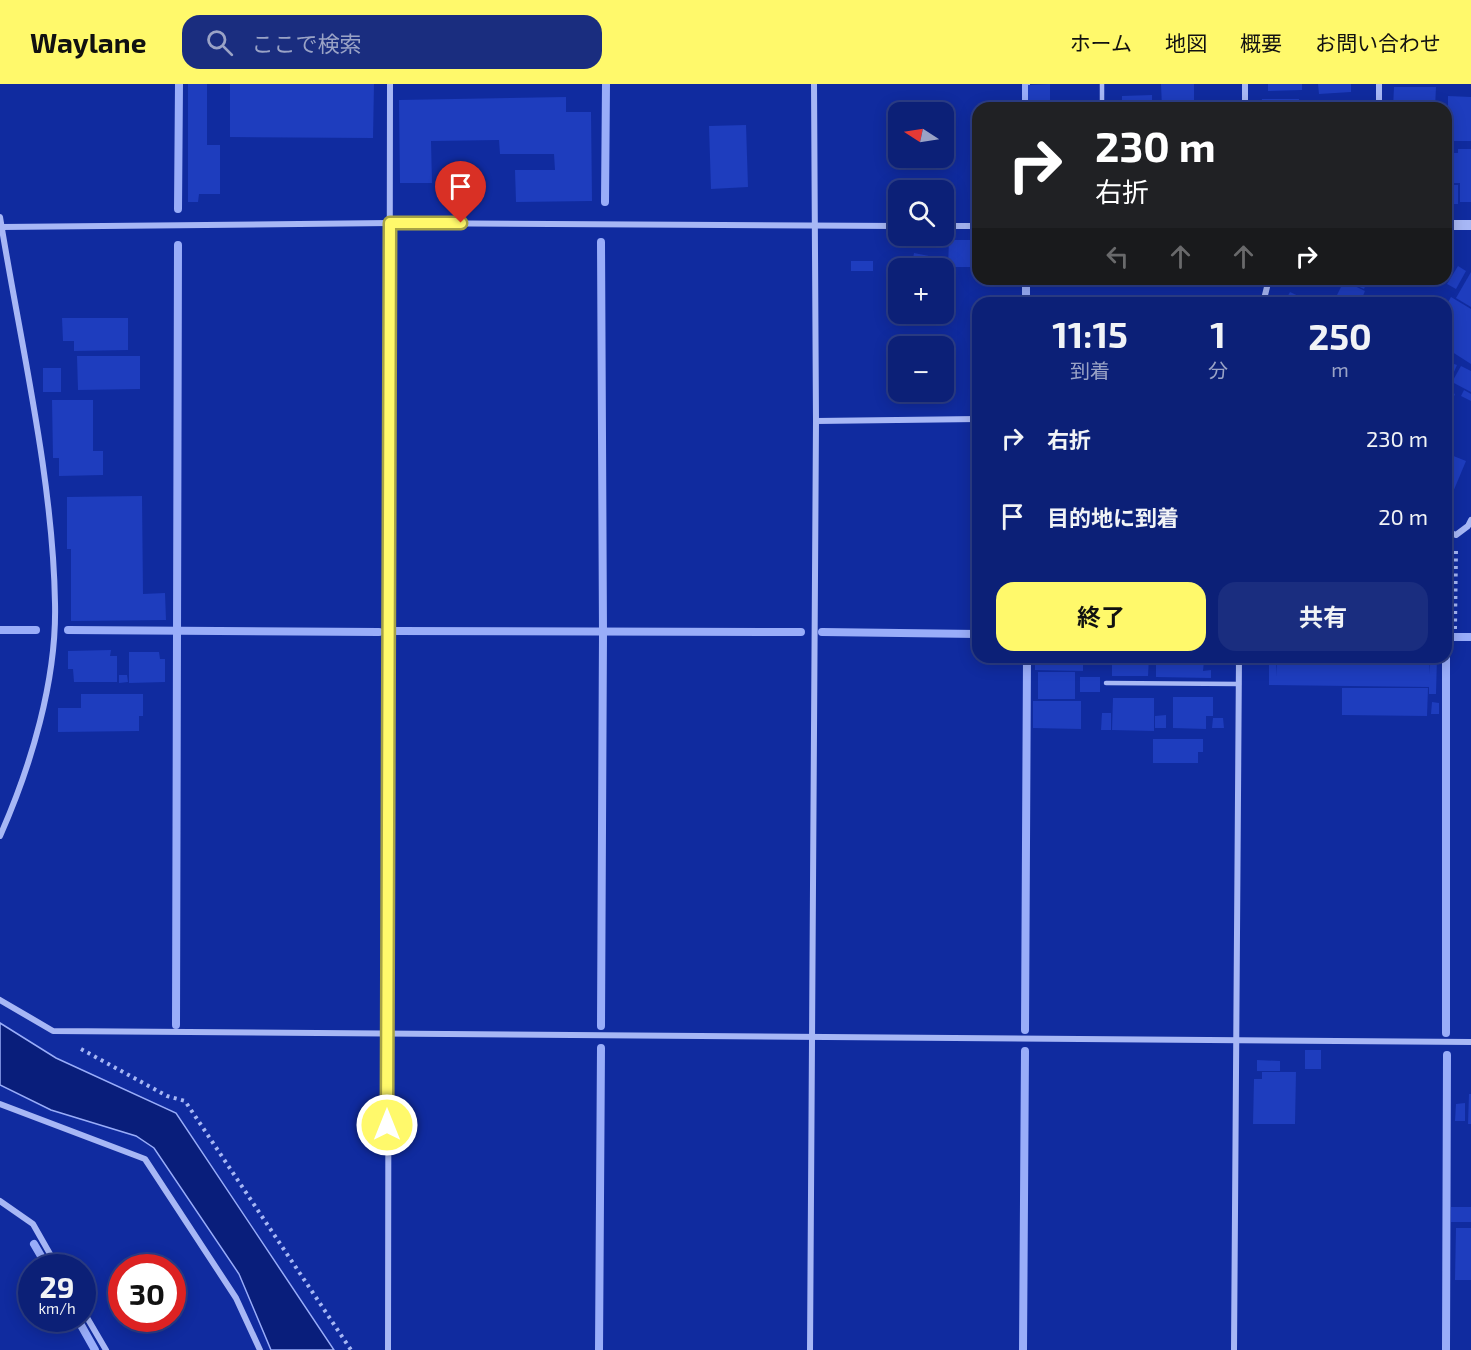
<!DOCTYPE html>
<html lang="ja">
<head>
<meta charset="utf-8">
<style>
	body { margin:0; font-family:"Exo 2","Noto Sans JP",sans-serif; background:#1a2d7f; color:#f1f3f6; height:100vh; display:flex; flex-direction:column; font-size:22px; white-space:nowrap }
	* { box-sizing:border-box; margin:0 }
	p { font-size:20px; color:#9aa3c6 }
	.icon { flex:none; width:33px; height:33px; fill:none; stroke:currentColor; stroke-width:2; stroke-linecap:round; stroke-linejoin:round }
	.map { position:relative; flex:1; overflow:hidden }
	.side { position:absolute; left:972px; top:213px; width:480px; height:366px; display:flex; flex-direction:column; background:#0c2077; border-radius:18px; box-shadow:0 3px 15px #0003,0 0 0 2px #2c3e89 }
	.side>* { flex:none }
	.guide { position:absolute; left:972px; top:18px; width:480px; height:183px; border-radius:18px; box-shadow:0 3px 15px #0003,0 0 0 2px #2c3e89; background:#202124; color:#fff; overflow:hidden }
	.needle { width:39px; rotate:282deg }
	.fabs { position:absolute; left:888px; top:18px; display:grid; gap:12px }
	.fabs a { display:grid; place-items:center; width:66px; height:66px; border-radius:12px; background:#0c2077; box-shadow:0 3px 15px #0003,0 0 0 2px #2c3e89; font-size:30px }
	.speed { position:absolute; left:18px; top:1170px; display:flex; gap:12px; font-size:30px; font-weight:700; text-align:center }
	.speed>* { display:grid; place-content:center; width:78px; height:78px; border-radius:50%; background:#0c2077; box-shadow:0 3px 15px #0003,0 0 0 2px #2c3e89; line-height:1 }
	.speed small { font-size:15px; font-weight:400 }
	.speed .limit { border:9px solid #d22; background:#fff; color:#111 }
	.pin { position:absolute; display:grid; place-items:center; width:51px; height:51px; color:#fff; margin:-62px -26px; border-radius:50% 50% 50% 0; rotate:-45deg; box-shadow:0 0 6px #0007 }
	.pin .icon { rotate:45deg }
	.me { position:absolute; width:66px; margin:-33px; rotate:0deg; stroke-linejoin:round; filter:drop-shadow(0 0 4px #0008) }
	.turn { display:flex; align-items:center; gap:21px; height:126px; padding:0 24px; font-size:27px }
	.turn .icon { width:78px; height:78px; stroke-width:2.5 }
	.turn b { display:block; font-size:42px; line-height:51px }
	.lanes { display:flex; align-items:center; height:57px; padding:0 24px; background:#0003; justify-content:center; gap:30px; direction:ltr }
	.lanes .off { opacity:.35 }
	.eta { display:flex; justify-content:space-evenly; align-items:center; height:102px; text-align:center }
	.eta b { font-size:36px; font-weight:700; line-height:42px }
	.cta { display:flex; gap:12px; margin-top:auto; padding:12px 24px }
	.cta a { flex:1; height:69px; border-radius:18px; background:#fff96b; color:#111; font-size:24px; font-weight:700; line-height:69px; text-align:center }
	.cta a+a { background:#1a2d7f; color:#f1f3f6 }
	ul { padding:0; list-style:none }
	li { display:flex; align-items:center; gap:18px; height:78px; padding:0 24px }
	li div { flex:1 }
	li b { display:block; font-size:22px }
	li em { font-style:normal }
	header { display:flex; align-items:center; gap:36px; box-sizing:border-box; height:84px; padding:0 30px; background:#fff96b; color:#111 }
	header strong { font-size:28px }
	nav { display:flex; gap:33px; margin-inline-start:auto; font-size:21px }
	.search { width:420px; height:54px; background:#1a2d7f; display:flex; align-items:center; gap:15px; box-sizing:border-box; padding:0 21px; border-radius:18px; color:#9aa3c6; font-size:22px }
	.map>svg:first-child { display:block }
</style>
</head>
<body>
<header>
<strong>Waylane</strong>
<div class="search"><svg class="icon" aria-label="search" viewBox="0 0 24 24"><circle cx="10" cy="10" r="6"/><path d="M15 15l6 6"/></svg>ここで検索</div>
<nav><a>ホーム</a><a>地図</a><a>概要</a><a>お問い合わせ</a></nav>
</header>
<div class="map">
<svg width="1471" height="1266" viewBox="0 0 1471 1266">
	<rect width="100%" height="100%" fill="#102b9f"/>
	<path fill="#091e7b" stroke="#99adf9" stroke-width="1.5" d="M0 939 56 974 176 1029 334 1266H271L239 1190 154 1064 136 1052 51 1026 0 1001Z"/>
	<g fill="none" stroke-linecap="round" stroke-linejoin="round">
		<g stroke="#99adf9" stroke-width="8">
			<path d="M1026 24V0"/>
			<path d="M605 118 606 0"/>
			<path d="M178 125 179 0"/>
			<path d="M1026 195V219"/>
			<path d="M0 546H36"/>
			<path d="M68 546 379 548"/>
			<path d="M396 547 801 548"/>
			<path d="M822 548 978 550"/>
			<path d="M1446 553H1471"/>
			<path d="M1446 573V949"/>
			<path d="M176 941 178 161"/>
			<path d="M601 942 603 548 601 158"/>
			<path d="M1025 946 1027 573"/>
			<path d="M34 1160 48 1184"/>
			<path d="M77 1234 95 1266"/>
			<path d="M599 1266 601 964"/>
			<path d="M1023 1266 1025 967"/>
			<path d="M1446 1266 1447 971"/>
		</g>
	</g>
	<g fill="#1e3dbe">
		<path d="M188 0H207V61H220V110H199L198 118H188Z"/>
		<path d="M230 0H374L373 54 230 53Z"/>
		<path d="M1050 0V24H1028V1Z"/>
		<path d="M1161 0H1194V24H1162Z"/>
		<path d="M1268 0H1302V6L1268 7Z"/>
		<path d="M1318 0H1351V8L1319 10Z"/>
		<path d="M1394 3H1436L1435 24H1393Z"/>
		<path d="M1152 11V24H1122V12Z"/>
		<path d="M1448 12 1471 13V57H1448Z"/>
		<path d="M566 13V28H591L592 117 516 118 515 86H555L554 70H500L499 56 431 57 432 99H400L399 16Z"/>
		<path d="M1262 15H1299V24H1261Z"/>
		<rect x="1319" y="17" width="22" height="7"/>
		<path d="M746 41 748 103 711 105 709 42Z"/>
		<path d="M1458 65H1471V118H1460V99H1451V69H1458Z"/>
		<path d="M1449 101H1458V120H1448Z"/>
		<path d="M949 156H978V183H948Z"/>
		<path d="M914 169 939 174 937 184 912 180Z"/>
		<rect x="851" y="177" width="22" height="10"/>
		<path d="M1458 182 1466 187 1456 205 1447 200Z"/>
		<path d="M1471 188V223L1456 214Z"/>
		<path d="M1343 195H1368L1364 205Z"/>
		<path d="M1344 197 1365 207 1360 219H1333Z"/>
		<path d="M1290 208 1313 219H1284Z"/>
		<path d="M1451 213 1471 225V280L1446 264V246L1454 233 1446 228V222Z"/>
		<path d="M62 234H128V266L74 267V257H63Z"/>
		<path d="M77 272H140V305L78 306Z"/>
		<path d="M1446 277 1457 281 1446 306Z"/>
		<path d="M1461 282 1471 287V308L1452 298Z"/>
		<rect x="43" y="284" width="18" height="24"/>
		<path d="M1446 306 1455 310 1446 332Z"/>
		<path d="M1464 306 1471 310V317L1461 312Z"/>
		<path d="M52 316H93V367H103V391L59 392V374H53Z"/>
		<path d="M1446 369 1466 377 1448 420H1446Z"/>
		<path d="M142 412 143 510 165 509 166 536 71 537V465H67V413Z"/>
		<path d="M111 566 110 572H117V598H74L73 585H68V567Z"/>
		<path d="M129 568H159L160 575H165V598L129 599Z"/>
		<path d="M1035 573H1083V587L1035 586Z"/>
		<path d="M1112 573H1149L1148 592H1112Z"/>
		<path d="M1156 573H1211V577H1204L1203 587 1211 586V594L1156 593Z"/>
		<path d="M1269 573H1276L1277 593V573H1429V590L1430 573H1437L1436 610H1429V603L1269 601Z"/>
		<rect x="1038" y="588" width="37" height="27"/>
		<path d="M119 591H127L128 598 119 599Z"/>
		<rect x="1080" y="593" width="20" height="15"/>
		<path d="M1342 604H1428L1427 632 1342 631Z"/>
		<path d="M81 610H143V632H139V647L58 648V624H81Z"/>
		<path d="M1173 613H1213V632H1206V645L1173 644Z"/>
		<path d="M1113 614H1154V647L1112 646Z"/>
		<path d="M1033 617H1081V645L1033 644Z"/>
		<path d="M1432 618 1439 619V630H1431Z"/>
		<path d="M1102 629H1111V646H1101Z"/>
		<path d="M1166 631V644H1155V632Z"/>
		<path d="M1213 634H1223L1224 644H1212Z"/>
		<path d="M1153 655H1203V668H1198V679H1153Z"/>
		<rect x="1305" y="966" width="16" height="19"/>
		<path d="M1257 976 1280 977V987H1257Z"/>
		<path d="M1262 988H1296L1295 1040H1253L1254 995H1262Z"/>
		<path d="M1469 1010H1471V1040H1468Z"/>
		<path d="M1465 1019V1037H1455L1456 1020Z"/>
		<rect x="1451" y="1123" width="20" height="15"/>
		<path d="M1456 1144H1471V1196H1455Z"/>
	</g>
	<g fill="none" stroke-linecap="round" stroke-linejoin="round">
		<g stroke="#a7b7f5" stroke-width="4" stroke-dasharray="3 4.5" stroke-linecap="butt">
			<path d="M1455 545 1456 464"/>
			<path d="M81 965 167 1012 185 1017 351 1266"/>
		</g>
		<g stroke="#a7b7f5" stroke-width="4.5">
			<path d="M1102 0V24"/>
			<path d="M1106 599 1239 600"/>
		</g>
		<g stroke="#a7b7f5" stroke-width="6">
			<path d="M1245 0V24"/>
			<path d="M1379 24V0"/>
			<path d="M0 133C20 257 53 394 55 519 57 596 31 682 0 752"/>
			<path d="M944 142H978"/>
			<path d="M2 143 390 139 898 142"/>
			<path d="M1263 219 1269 195"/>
			<path d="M816 337 978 335"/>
			<path d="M1446 447 1456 451 1468 442 1471 436"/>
			<path d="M0 916 53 947 1471 958"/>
			<path d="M0 1020 145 1075 236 1214 260 1266"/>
			<path d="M0 1117 33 1140 58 1184"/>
			<path d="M82 1225 106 1266"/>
			<path d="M388 1266 390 0"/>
			<path d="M810 1266 816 337 814 0"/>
			<path d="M1234 1266 1239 573"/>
		</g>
		<path stroke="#a7b7f5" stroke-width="10" d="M1446 141H1471"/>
	</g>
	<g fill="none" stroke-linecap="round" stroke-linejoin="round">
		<defs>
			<path id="route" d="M387 1041 390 139H461"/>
		</defs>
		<use href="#route" stroke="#a6a246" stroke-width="15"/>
		<use href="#route" stroke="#fff96b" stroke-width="10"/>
	</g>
</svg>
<div class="fabs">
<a><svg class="needle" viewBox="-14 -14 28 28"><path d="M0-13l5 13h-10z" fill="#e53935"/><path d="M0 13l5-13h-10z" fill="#9aa3c6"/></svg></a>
<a><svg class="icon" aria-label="search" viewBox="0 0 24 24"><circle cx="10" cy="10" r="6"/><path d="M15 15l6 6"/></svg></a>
<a>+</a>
<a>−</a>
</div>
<div class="speed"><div>29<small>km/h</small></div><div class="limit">30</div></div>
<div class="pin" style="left:461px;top:139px;background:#d93025"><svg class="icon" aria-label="arrive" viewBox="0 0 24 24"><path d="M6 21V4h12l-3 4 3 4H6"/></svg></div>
<svg class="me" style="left:387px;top:1041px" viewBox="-20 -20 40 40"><circle r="17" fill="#fff96b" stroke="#fff" stroke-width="3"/><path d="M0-11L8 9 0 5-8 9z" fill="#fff"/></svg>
<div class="guide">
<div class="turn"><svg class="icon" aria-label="right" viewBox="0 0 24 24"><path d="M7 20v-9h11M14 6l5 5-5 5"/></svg><div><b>230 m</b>右折</div></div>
<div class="lanes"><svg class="icon off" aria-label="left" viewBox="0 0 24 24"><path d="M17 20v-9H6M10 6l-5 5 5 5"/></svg><svg class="icon off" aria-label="ahead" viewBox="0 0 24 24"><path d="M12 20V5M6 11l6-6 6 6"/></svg><svg class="icon off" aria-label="ahead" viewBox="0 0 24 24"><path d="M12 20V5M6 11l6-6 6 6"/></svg><svg class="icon" aria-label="right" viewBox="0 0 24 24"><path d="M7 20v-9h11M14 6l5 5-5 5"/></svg></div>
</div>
<section class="side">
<div class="eta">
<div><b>11:15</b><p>到着</p></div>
<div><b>1</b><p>分</p></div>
<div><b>250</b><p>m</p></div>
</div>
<ul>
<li><svg class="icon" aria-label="right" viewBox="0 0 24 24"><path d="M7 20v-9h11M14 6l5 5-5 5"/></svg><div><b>右折</b></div><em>230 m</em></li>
<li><svg class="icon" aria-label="arrive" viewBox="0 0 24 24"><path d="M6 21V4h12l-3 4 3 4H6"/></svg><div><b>目的地に到着</b></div><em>20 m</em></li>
</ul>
<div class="cta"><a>終了</a><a>共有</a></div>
</section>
</div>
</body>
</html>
